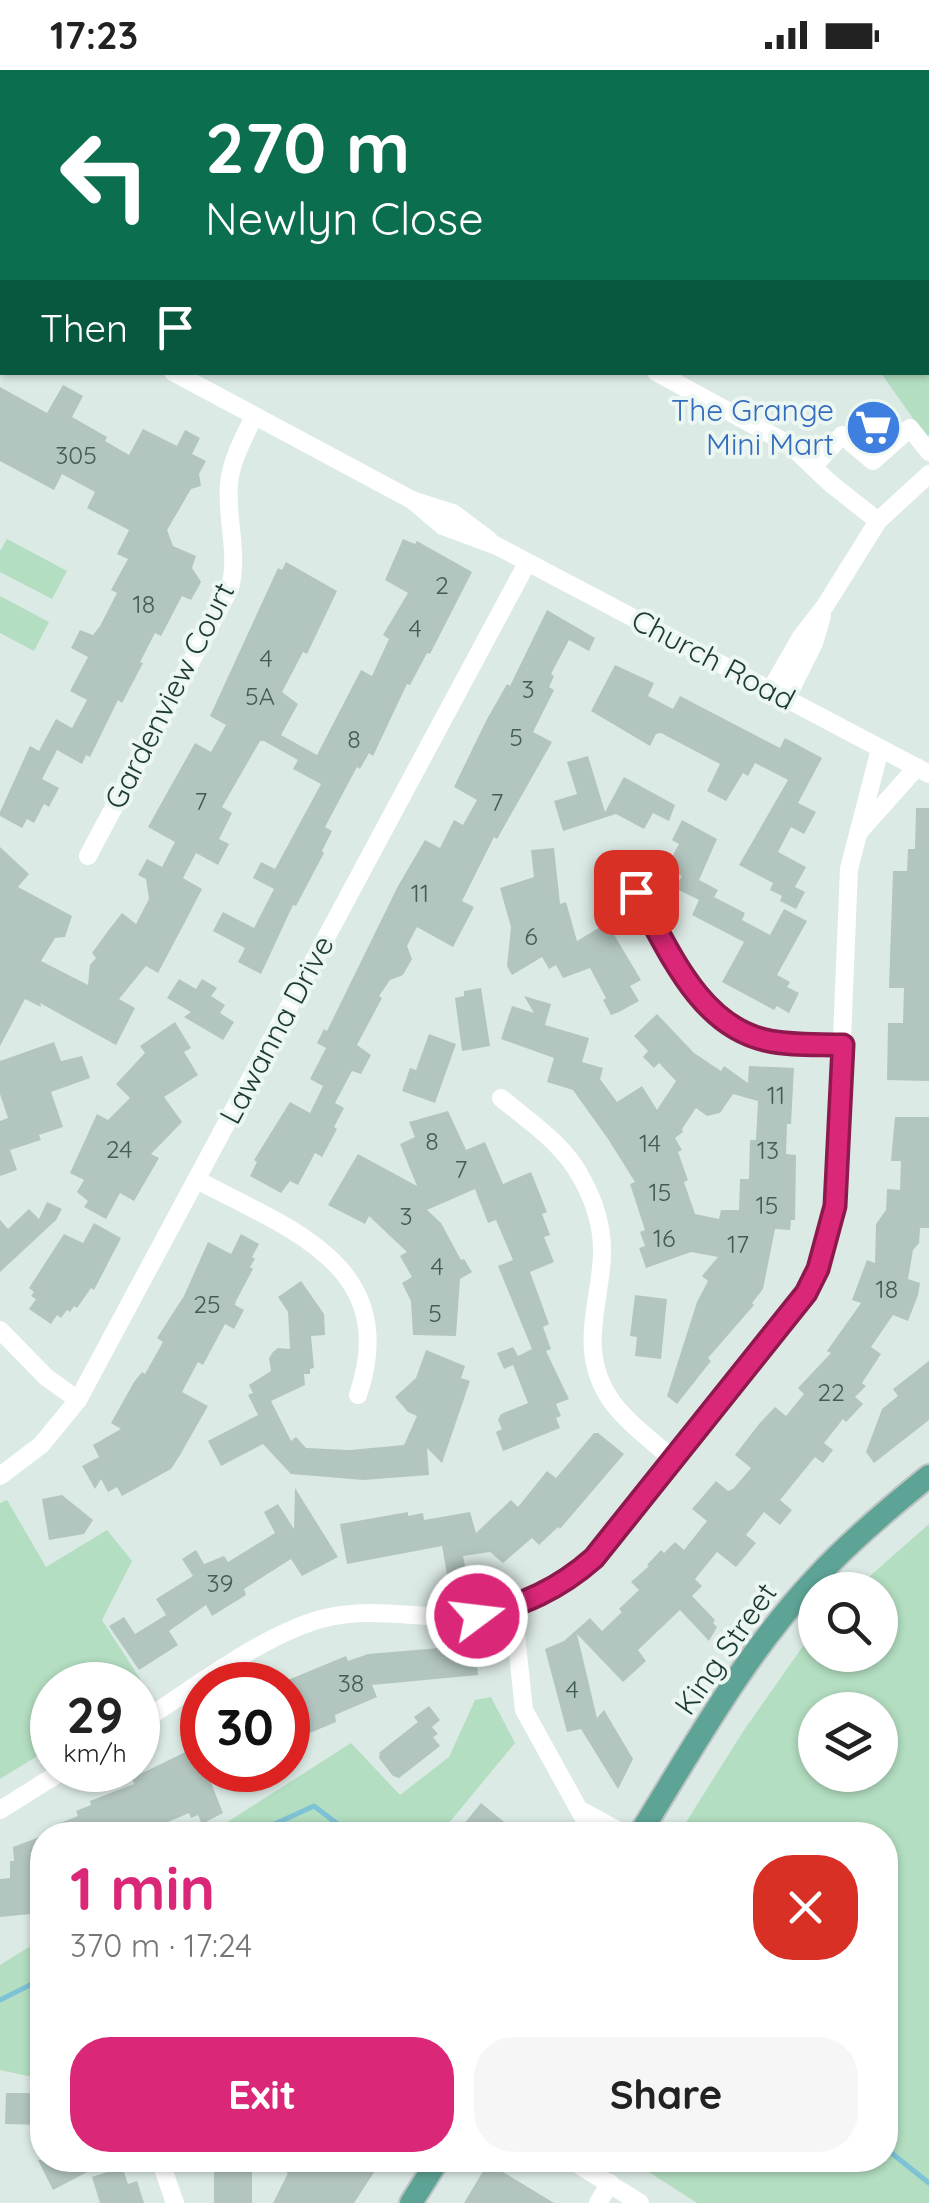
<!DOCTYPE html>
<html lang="en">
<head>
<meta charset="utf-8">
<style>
	body { margin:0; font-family:Quicksand,sans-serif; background:#f6f6f6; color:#222; height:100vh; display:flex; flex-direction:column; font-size:38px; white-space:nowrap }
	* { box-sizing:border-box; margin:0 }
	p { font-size:32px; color:#767676 }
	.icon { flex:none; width:55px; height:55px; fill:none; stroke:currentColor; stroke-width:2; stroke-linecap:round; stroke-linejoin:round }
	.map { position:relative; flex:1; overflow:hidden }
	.side { position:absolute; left:30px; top:1752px; width:868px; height:350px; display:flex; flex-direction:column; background:#fff; border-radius:40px; box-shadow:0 2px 8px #0004 }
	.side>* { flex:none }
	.banner { position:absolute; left:0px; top:0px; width:930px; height:305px; box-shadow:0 2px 8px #0004; background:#0b6e4f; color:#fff; overflow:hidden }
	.buttons { position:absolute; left:798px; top:1502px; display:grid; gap:20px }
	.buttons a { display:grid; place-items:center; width:100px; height:100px; border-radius:50%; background:#fff; box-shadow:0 2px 8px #0004; font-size:50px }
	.speed { position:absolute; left:30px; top:1592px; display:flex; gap:20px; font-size:50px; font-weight:700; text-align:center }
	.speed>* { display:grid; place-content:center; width:130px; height:130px; border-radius:50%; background:#fff; box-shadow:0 2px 8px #0004; line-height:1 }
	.speed small { font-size:25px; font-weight:400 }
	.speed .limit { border:15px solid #d22; background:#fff; color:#111 }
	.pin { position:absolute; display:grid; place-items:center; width:85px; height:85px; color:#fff; margin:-42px; border-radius:20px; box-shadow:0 5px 15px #0006 }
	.me { position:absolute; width:110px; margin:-55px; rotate:75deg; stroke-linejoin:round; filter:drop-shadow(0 0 8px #0008) }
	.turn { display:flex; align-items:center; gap:35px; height:210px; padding:0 40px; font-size:45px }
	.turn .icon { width:130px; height:130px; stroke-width:2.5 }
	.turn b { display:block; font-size:70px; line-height:85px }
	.then { display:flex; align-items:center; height:95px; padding:0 40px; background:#0003; gap:20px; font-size:38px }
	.round { display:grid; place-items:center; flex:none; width:105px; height:105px; border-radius:40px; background:#f6f6f6 }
	.head { display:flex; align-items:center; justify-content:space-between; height:170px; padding:0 40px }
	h1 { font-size:60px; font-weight:700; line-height:75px; color:#db2777 }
	.cta { display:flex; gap:20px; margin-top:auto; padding:20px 40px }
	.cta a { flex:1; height:115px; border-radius:40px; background:#db2777; color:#fff; font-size:40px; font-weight:700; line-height:115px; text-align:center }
	.cta a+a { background:#f6f6f6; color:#222 }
	.status { display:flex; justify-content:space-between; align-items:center; height:70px; padding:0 50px; background:#fff; direction:ltr }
	.status svg { height:28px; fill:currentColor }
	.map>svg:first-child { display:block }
</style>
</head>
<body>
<div class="status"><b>17:23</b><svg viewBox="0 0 49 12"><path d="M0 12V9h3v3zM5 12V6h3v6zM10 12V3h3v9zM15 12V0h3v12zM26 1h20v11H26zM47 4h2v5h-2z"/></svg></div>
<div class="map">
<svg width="929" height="2133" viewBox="0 0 929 2133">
	<rect width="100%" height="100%" fill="#dceae5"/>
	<g fill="#b3dec1" fill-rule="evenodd">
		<path d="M929 114V365L926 367 881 303 928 302Z"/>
		<path d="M7 469 67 501 52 529 0 502V481Z"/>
		<path d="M0 526 49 552 34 581 0 563Z"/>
		<path d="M7 1430 46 1497 107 1460 132 1491 102 1550 146 1618 138 1624V1615H52V1677L0 1709V1433Z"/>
		<path d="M929 1454V2133H697L630 2090H885V1765H678L744 1660 815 1559V1585H880V1520H854ZM815 1640H880V1705H815Z"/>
		<path d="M491 1627 515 1673 439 1765H207L351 1673 400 1725 449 1687 475 1630Z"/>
		<path d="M42 1869V2009L0 2000V1895Z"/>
	</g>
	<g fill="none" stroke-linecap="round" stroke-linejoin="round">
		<g stroke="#7ec2d5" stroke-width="5">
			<path d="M251 1765 314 1736 352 1765"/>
			<path d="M0 1930 42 1909"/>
			<path d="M885 2078 929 2113"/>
		</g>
	</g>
	<g fill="#b2c5be" fill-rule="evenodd">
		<path d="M63 315 83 326 72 347 107 367 105 371 129 385 143 359 177 376 185 360 200 368 192 384 206 391 199 404 201 416 191 419 167 460 173 476 196 486 192 498 201 512 191 530 182 526 161 566 155 563 140 592 143 593 122 633 118 630 90 687 86 685 82 694 57 680 42 709 59 718 49 737 44 734 34 753 27 749 22 758 0 746V742L30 676 39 681 56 649 72 658 87 630 70 621 88 587 71 578 80 560 93 565 100 556 117 523 111 520 128 489 117 484 129 460 87 438 95 422 62 404 54 420 0 391V317L47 343Z"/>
		<path d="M403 469 415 474 417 471 472 502 430 584 427 583 410 615 407 614 373 686 369 683 360 699 357 697 325 757 332 761 322 781 324 783 296 836 293 835 261 904 238 892 245 878 213 861 223 842 254 858 274 819 253 808 261 792 275 799 321 714 293 699 298 690 264 671H260L222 737 232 743 219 769 229 774 218 795 196 783 183 808 202 819 185 852 158 903 146 896 119 929 135 938 116 975 40 933 41 937 25 929 0 976V777L29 804 18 817 72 846 65 867 55 868 41 891 88 915 90 895 96 888 92 883 108 861 122 843 136 854 149 829 146 809 138 805 147 789 162 797 175 772 148 757 195 673 211 682 226 655 210 646 278 498 282 500 286 492 337 521 307 584 303 582 282 622 298 634 281 665 317 685 361 600 372 606 389 569 383 565 408 523 385 510Z"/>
		<path d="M547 540 595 568 589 581 569 570 551 604 554 606 549 617 554 620 533 662 552 672 497 769 494 767 462 831 474 837 453 877 417 857 407 876 412 889 403 905 390 910 379 926 382 928 357 975 371 985 361 1004 352 1001 335 1033 344 1038 334 1057 337 1059 322 1087 315 1083 298 1115 290 1111 281 1123 250 1106 257 1092 254 1090 290 1032 310 1043 323 1016 310 1009 326 978 317 973 324 959 327 961 398 816 425 770 440 778 454 750 463 755 477 730 454 717 486 651 507 614 510 616Z"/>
		<path d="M615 595 654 613 648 626 673 639 680 626 780 678 785 668 822 688 798 733 816 742 804 764 791 757 778 782 806 797 795 817 805 822 796 839 780 831 782 826 770 820 773 813 739 795 788 710 755 693 748 706 743 703 726 731 707 721 720 694 661 663 656 664 650 676 591 641Z"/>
		<path d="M588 686 605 742 624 707 675 735 669 751 653 743 644 759 616 744 563 761 554 731 577 724 567 692Z"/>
		<path d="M916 738H929V1011L887 1010 888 953H903L904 918H889L893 801H907L908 779H915Z"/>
		<path d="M682 750 717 769 699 810 718 820 714 827 745 843 742 850 770 865 784 839 807 851 777 905 790 912 787 917 799 923 789 943 777 936 774 940 722 912 744 872 692 845 699 830 675 818 682 806 666 798 679 774 672 770Z"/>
		<path d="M554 778 560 834 566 832 577 871 607 853 641 910 630 916 639 931 619 942 611 945 603 930 606 928 590 898 563 908 556 895 549 899 542 887 512 905 507 896 511 857 500 818 534 807 531 780Z"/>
		<path d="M179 909 196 919 202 909 217 918 211 926 225 935 220 943 234 952 223 970 184 947 191 942 167 928Z"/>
		<path d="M481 918 490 976 462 981 455 928 464 926V921Z"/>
		<path d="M524 926 551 934 545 955 589 968 582 992 603 998 600 1009 617 1032 642 1016 657 1040 676 1011 659 993 654 998 643 987 648 981 634 966 657 944 694 983 721 1001 724 996 748 1013 749 996 794 998 791 1054H787L786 1084 796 1085 795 1150H791L790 1160 775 1159 763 1219 752 1233 754 1235 708 1288 711 1291 677 1334 667 1326 697 1232 708 1211 702 1206 718 1187 691 1182 646 1198 639 1178 645 1176 640 1162 645 1160 630 1114 635 1112 608 1069 573 1020 547 1012 554 988 501 969 512 936 534 943ZM733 1024 758 1031 756 1070H750L749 1109H740L739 1140H721L719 1149 695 1144 684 1112 688 1110 678 1082 682 1080 675 1068 683 1062 682 1059 696 1038 707 1046 720 1043Z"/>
		<path d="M175 952 191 978 184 982 198 1005 164 1027 182 1052 151 1084 159 1088 134 1131 120 1123 106 1149 84 1137 88 1131 77 1122 84 1110 70 1103 97 1044 108 1050 130 1028 116 1014 145 983 140 976Z"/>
		<path d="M429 964 456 974 435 1033 402 1021 410 998 416 1000Z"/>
		<path d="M54 972 61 991 82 986 90 1008 51 1022 63 1057 39 1065 41 1070 10 1080 17 1100 0 1106V1051L8 1048 0 1024V991Z"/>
		<path d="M448 1041 466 1080 485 1072 503 1114 531 1102 547 1142 542 1144 550 1165 544 1167 554 1192 530 1202 549 1254 543 1257 551 1279 546 1281 569 1329 556 1334 561 1346 556 1348 560 1358 503 1381 496 1362 502 1359 498 1350 501 1344 528 1333 513 1295 504 1299 497 1283 513 1277 518 1286 532 1279 498 1196 513 1190 496 1150 488 1153 475 1119 427 1140 441 1153 461 1190 464 1189 472 1202 460 1209 456 1266 413 1265 411 1231 402 1213 412 1207 400 1186 407 1182 369 1146 365 1154 328 1135 358 1084 417 1116 400 1074 415 1067 409 1052Z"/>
		<path d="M895 1047H929V1158H920L919 1173 913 1180 908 1209 920 1213 918 1225 908 1251 893 1245 871 1277 881 1284 862 1313 866 1316 855 1327 863 1334 846 1352 843 1349 824 1373 833 1380 823 1393 815 1387 780 1430 792 1440 780 1455 764 1442 746 1465 756 1473 736 1497 717 1482 695 1509 702 1516 692 1526 715 1550 713 1553 717 1557 709 1571 680 1540 638 1580 646 1591 623 1612 577 1564 597 1648 604 1640 633 1689 618 1719 581 1659 567 1662 545 1579 564 1571 590 1548 602 1561 622 1542 619 1539 639 1520 631 1512 649 1496 647 1495 661 1480 664 1483 675 1472 684 1480 707 1451 692 1439 716 1411 728 1421 733 1419 751 1398 735 1385 759 1354 775 1337 786 1346 804 1324 798 1318 831 1283 827 1281 861 1233 852 1230 867 1190 875 1193 876 1154 886 1140 887 1119 900 1120 901 1091H891Z"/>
		<path d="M47 1132 62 1139 56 1150 0 1202V1150L8 1159 29 1139 39 1149Z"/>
		<path d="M94 1153 121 1168 94 1220 91 1218 77 1238 74 1236 70 1242 67 1240 61 1248 57 1245 51 1254 29 1239 36 1229 31 1226 34 1222 29 1218 64 1164 83 1173Z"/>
		<path d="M241 1164 259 1174 252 1187 255 1189 250 1197 253 1199 236 1231 235 1235 244 1240 234 1259 225 1254 203 1295 198 1292 182 1322 208 1336 180 1385 171 1399 122 1426 117 1417 108 1422 101 1409 95 1419 82 1396 99 1387 93 1375 121 1359 111 1353 134 1312 142 1302 145 1304 163 1272 157 1268 184 1226 208 1172 231 1184Z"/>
		<path d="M301 1211 324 1244 325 1265 311 1266 314 1298 310 1299V1304H304L305 1315 271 1331 291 1371 296 1367 306 1378 350 1380 404 1375 417 1346 408 1342 395 1327 416 1308 426 1280 465 1296 461 1308 470 1311 442 1393 427 1378 429 1405 363 1410 291 1404 263 1374 221 1396 208 1371 258 1345 248 1325 253 1323 249 1315 271 1301 269 1288 273 1282 278 1278 290 1279 288 1242 278 1227Z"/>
		<path d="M635 1225 667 1229 661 1289 635 1286 637 1267 630 1266Z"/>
		<path d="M929 1291V1350L874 1393 866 1382 882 1339 898 1326 893 1319Z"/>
		<path d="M594 1363H598L624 1384 560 1459 558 1457 539 1475 532 1468 503 1493 490 1482 463 1486 466 1501 447 1504 442 1476 347 1494 340 1454 408 1442V1446L423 1443 424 1450 470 1442 476 1463 511 1430 518 1437 547 1401 556 1408Z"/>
		<path d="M295 1418 338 1487 302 1506 291 1489 244 1519 246 1525 212 1546 206 1535 169 1561 178 1575 139 1600 109 1556 124 1547 135 1564 166 1545 156 1529 193 1506 182 1489 196 1480 204 1494 224 1486 228 1492 275 1463 264 1442 278 1434 294 1459Z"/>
		<path d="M62 1425 93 1450 84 1464 49 1470 42 1429Z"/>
		<path d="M475 1575 478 1605 372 1615 377 1627 335 1645 336 1652 288 1672V1610L346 1586 348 1591 368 1584Z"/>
		<path d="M429 1636 440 1650 432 1657 438 1664 433 1667 440 1676 399 1708 393 1706 379 1688 380 1682 418 1652 414 1647Z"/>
		<path d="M202 1674V1700H206L223 1743 202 1754 198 1745 191 1748 189 1743 147 1761 149 1765H65L60 1753 78 1746 76 1741 91 1735 90 1731 134 1714 132 1708Z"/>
		<path d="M481 1733 520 1765H455Z"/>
		<path d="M42 1766 41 1843 0 1847V1809L10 1808V1791H14L13 1777Z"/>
		<path d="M6 2023H42V2055L5 2054Z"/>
		<path d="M38 2090H110L53 2120Z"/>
		<rect x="214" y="2090" width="38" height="43"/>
		<path d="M256 2090H382L354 2133H273L288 2103Z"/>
		<path d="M488 2093 554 2133H464Z"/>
		<path d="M122 2097 128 2114 137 2111 144 2133H100L92 2107Z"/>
	</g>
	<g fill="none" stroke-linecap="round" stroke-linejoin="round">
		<defs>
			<g id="major">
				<path d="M639 1765C693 1678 744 1585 814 1510 849 1472 889 1438 929 1406"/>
				<path d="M411 2133 438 2090"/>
			</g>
		</defs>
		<use href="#major" stroke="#bbc4c2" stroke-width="26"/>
		<g stroke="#fff" stroke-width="18">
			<path d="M560 0 565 2"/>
			<path d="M29 2 30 0"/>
			<path d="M491 2 492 0"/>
			<path d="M723 2 725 0"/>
			<path d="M0 59 2 54"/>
			<path d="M928 105 929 104"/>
			<path d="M0 209 2 210"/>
			<path d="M173 302 412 430 453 443 489 470"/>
			<path d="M656 302 790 375 830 413 878 451"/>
			<path d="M814 396 842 365 873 391 910 358 929 382"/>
			<path d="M412 430 443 456 497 476 929 704"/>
			<path d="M770 621 801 567 825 536 878 451 929 404"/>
			<path d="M786 629 814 573 822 546"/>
			<path d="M859 762 917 697"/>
			<path d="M88 786 230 518C239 482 226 450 229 414 231 390 244 368 254 346"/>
			<path d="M610 800 636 822 697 924 722 951 765 970 843 975"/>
			<path d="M501 1028C530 1052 564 1074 582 1109 597 1136 605 1167 601 1198 596 1247 580 1286 612 1332 629 1354 653 1372 674 1390"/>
			<path d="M197 1110C290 1159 402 1196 358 1325"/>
			<path d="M0 1260 46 1307 78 1330"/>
			<path d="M0 1406 41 1375 78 1330 527 493"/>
			<path d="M513 1537 524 1640 593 1765"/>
			<path d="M138 1654C192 1620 264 1563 325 1548 367 1538 406 1546 448 1547 511 1549 568 1517 609 1471L806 1223 827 1175 835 1137 849 799 880 679"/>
			<path d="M0 1740 64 1700"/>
			<path d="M582 1741 626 1765"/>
			<path d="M160 2090 175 2133"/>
			<path d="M571 2090 640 2133"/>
			<path d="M598 2133 610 2113"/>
		</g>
		<use href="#major" stroke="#5da496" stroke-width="22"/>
	</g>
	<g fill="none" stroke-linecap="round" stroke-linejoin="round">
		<defs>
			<path id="route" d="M477 1546C523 1535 559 1519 594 1488L806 1223 818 1199 835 1136 843 975C817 974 790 976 765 970 697 954 668 877 636 822"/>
		</defs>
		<use href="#route" stroke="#8e194d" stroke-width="25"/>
		<use href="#route" stroke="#db2777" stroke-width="18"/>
	</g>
	<defs>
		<symbol id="supermarket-disc" viewBox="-11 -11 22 22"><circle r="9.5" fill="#3f7fe0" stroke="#edf7f2"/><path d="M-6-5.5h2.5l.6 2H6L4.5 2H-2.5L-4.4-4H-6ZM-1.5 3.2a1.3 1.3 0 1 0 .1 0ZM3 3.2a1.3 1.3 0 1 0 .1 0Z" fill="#fff"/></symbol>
	</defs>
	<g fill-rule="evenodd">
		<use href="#supermarket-disc" x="842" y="326" width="63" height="63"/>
	</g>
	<g text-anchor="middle" stroke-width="8" stroke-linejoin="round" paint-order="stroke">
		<g font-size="25" fill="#425d56">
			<text x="76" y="394">305</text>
			<text x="442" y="524">2</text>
			<text x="144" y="543">18</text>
			<text x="415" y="567">4</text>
			<text x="266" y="597">4</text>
			<text x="528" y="628">3</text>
			<text x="260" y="635">5A</text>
			<text x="516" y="676">5</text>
			<text x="354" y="678">8</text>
			<text x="201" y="740">7</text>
			<text x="497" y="741">7</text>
			<text x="420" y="832">11</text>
			<text x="531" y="875">6</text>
			<text x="776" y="1034">11</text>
			<text x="432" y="1080">8</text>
			<text x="650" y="1082">14</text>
			<text x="119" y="1088">24</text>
			<text x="768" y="1089">13</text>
			<text x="461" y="1108">7</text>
			<text x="660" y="1131">15</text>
			<text x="767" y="1144">15</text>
			<text x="406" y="1155">3</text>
			<text x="664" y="1177">16</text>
			<text x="738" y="1183">17</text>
			<text x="437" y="1205">4</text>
			<text x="887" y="1228">18</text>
			<text x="207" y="1243">25</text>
			<text x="435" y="1252">5</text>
			<text x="831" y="1331">22</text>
			<text x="220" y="1522">39</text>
			<text x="351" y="1622">38</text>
			<text x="572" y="1628">4</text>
		</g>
		<g font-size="30" fill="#366cbe" stroke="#edf7f2" text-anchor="end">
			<text x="834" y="351">The Grange<tspan x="834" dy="34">Mini Mart</tspan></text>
		</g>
		<g font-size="30" fill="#1d3a34" stroke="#edf7f2">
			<text transform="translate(713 590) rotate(28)" y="10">Church Road</text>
			<text transform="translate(170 626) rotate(-63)" y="10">Gardenview Court</text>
			<text transform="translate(277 960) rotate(-62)" y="10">Lawanna Drive</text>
			<text transform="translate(726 1579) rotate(-55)" y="10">King Street</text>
		</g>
	</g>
</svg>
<div class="buttons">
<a><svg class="icon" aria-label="search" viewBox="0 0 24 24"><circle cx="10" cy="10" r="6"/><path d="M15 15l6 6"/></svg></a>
<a><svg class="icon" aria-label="layers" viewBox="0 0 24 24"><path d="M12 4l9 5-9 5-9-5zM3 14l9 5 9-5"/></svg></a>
</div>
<div class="speed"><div>29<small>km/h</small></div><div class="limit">30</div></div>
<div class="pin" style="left:636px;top:822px;background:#d93025"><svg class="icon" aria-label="arrive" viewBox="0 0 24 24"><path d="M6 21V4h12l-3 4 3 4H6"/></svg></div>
<svg class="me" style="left:477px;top:1546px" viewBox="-20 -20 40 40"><circle r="17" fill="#db2777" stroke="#fff" stroke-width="3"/><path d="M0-11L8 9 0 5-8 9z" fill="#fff"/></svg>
<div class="banner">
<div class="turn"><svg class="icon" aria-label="left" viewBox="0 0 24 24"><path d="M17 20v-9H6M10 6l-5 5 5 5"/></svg><div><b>270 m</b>Newlyn Close</div></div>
<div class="then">Then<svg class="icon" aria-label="arrive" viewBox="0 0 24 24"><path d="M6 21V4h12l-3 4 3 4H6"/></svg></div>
</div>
<section class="side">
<div class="head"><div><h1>1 min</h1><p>370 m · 17:24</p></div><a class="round" style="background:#d93025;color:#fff"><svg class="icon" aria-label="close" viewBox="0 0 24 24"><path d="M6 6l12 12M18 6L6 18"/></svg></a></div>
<div class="cta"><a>Exit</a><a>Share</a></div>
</section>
</div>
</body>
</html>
